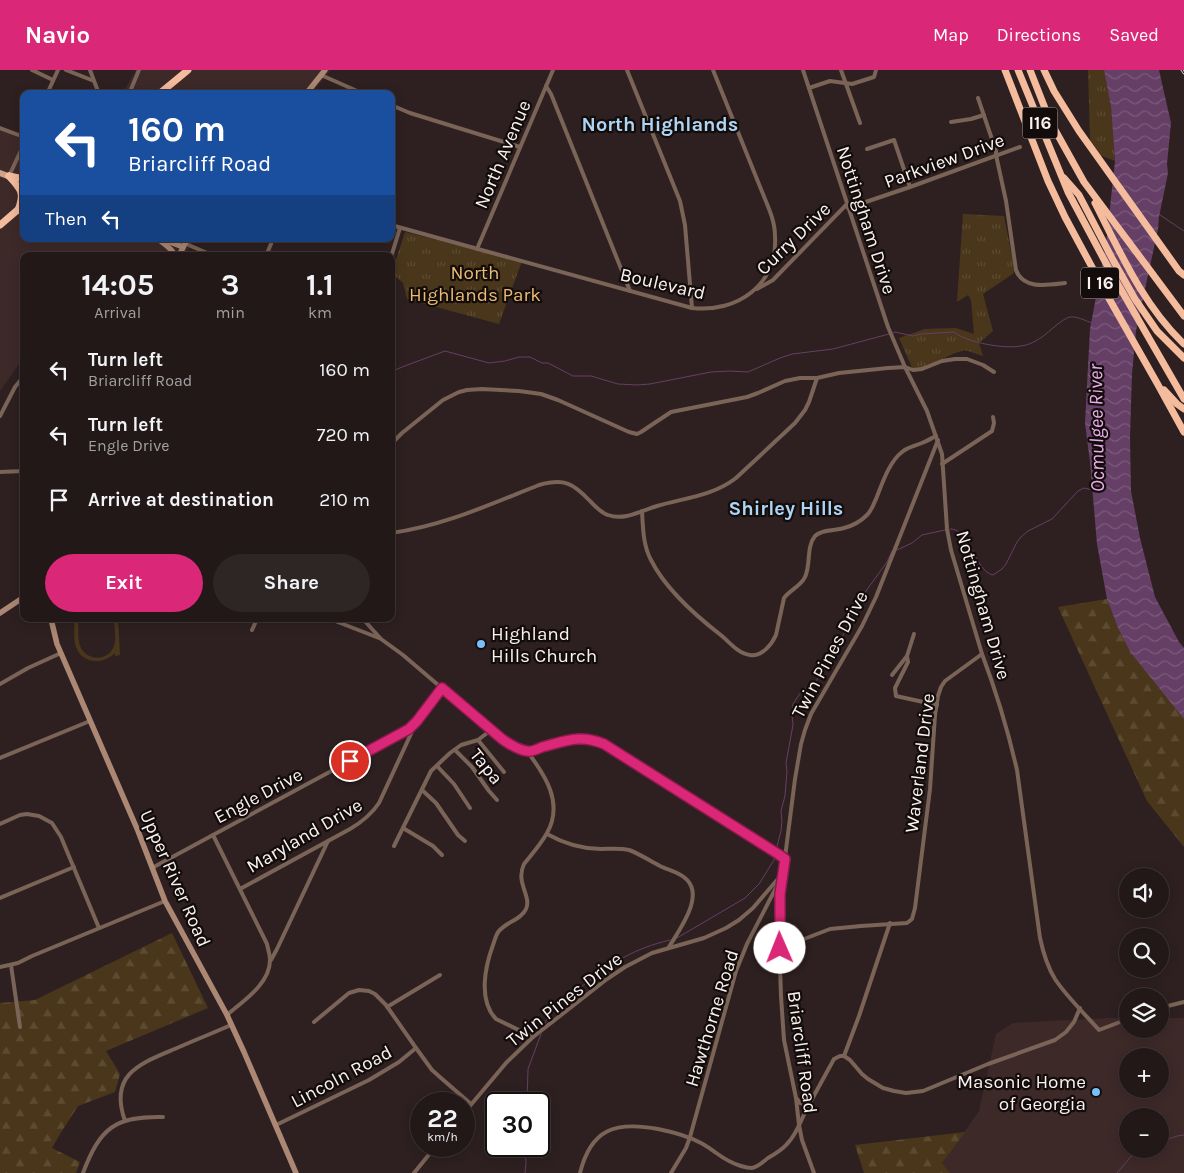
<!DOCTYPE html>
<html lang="en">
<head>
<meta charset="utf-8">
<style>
	body { margin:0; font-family:Karla,sans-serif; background:#2e2525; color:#f1f3f6; height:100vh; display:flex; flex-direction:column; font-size:19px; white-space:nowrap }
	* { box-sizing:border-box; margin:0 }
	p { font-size:16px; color:#a2a0a2 }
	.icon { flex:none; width:28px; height:28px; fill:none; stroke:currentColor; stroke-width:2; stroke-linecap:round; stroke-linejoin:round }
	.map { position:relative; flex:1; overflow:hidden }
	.details { position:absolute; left:20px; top:182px; width:375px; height:370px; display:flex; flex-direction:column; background:#221818; border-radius:10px; box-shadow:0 2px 12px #0003,0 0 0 1px #3f3737 }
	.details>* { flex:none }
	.banner { position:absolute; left:20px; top:20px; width:375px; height:152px; border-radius:10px; box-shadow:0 2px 12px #0003,0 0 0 1px #3f3737; background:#1a4fa0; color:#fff; overflow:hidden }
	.buttons { position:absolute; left:1119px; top:798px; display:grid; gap:10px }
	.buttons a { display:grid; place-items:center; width:50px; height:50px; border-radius:50%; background:#221818; box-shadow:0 2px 12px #0003,0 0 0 1px #3f3737; font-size:25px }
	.speed { position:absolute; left:410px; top:1022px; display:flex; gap:10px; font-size:25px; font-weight:700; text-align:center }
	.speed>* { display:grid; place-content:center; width:65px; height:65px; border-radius:50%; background:#221818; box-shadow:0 2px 12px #0003,0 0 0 1px #3f3737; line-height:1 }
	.speed small { font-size:12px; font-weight:400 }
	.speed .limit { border:2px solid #111; border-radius:8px; background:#fff; color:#111 }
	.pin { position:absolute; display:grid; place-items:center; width:42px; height:42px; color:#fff; margin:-21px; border:2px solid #fff; border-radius:50%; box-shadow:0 1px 5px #0007 }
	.me { position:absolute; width:55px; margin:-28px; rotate:359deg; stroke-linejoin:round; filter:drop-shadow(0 0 4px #0008) }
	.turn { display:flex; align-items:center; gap:18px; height:105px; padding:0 25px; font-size:22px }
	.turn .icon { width:65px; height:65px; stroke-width:2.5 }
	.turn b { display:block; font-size:35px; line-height:42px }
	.then { display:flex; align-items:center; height:48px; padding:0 25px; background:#0003; gap:10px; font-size:19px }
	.eta { display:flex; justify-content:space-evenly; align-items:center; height:85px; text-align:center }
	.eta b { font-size:30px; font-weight:700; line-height:35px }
	.action { display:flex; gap:10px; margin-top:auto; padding:10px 25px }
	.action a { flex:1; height:58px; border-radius:30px; background:#db2777; color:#fff; font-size:20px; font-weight:700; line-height:58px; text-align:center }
	.action a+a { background:#2e2525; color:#f1f3f6 }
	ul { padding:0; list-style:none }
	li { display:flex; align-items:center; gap:15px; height:65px; padding:0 25px }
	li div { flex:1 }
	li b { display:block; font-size:19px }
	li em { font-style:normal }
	header { display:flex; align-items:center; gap:30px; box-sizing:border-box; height:70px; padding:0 25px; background:#db2777; color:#fff }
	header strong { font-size:24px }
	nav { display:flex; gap:28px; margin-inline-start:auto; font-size:18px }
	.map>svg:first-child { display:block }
</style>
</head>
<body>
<header>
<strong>Navio</strong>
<nav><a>Map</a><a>Directions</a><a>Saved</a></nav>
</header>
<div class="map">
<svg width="1184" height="1103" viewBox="0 0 1184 1103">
	<defs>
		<pattern id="forest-firs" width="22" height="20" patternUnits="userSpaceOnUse" patternTransform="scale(1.25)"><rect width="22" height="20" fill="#4a371b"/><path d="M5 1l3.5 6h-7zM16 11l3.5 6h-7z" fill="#5c4b31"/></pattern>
		<pattern id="park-tufts" width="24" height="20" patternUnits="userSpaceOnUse" patternTransform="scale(1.25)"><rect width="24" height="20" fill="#4a371b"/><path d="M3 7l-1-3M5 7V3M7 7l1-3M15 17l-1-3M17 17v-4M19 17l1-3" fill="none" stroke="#5c4b31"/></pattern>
		<pattern id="water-waves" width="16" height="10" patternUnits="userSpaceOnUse" patternTransform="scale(1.25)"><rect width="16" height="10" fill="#653f65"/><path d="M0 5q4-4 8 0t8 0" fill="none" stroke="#7c5b7c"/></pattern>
	</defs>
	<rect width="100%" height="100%" fill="#2e2020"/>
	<g fill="#3e2929" fill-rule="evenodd">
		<path d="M136 0H331L311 24H122Z"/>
		<path d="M0 58 24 67V169H194L185 186H24V287L0 321Z"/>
		<path d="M1110 948H1127L1128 959H1160V948H1184V1103H950L942 1093 979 1041 996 964 1013 953ZM1128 986H1160V1019H1128ZM1128 1046H1160V1079H1128Z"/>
	</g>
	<g fill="url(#forest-firs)">
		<path d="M1107 529 1118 558 1184 649V777L1147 731 1058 537Z"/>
		<path d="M172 863 208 938 106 981 120 1004 115 1022 78 1036 60 1064 52 1078 80 1092 76 1103H0V933L35 930Z"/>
		<path d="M965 1062 942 1093 950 1103H864L855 1075Z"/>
	</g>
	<g fill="url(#park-tufts)">
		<path d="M1088 0H1104L1105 3 1111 37 1115 91 1092 82 1090 67Z"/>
		<path d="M963 144 1004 146 1013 193 1014 203 983 224 993 261 979 273 983 286 965 280 955 283 914 302 899 268 925 259 956 258 974 264 971 230 968 225 957 232Z"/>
		<path d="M405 162 522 191 499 254 407 229 403 213 394 205 396 190Z"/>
	</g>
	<path fill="#4a371b" d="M74 549H78C79 557 77 568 80 576 86 591 108 592 114 576 117 568 114 557 114 549H118L120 585 115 586V583C103 595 82 594 76 577 73 568 75 557 74 549Z"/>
	<path fill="url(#water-waves)" d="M1104 0H1159L1171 53 1167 94 1168 103 1159 147 1158 159 1136 261 1132 304 1130 368 1131 421 1140 468 1155 527 1179 572 1184 578V649L1131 583 1118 558 1107 529 1097 474 1090 392 1085 353 1090 259 1106 174 1115 91 1111 37Z"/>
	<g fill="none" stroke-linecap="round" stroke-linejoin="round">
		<g stroke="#653f65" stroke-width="1">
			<path d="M1160 145 1184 161"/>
			<path d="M893 263 895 262 913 266 921 264 954 262C968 273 1004 279 1021 276 1029 275 1036 271 1042 267 1049 262 1063 248 1070 247 1077 246 1086 251 1092 253"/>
			<path d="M391 302 402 297 445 281 489 293 505 291 519 287H530L542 293H548L573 306H591L618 314 637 315 650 314 711 302 730 301 748 302 780 288 792 284 833 279 889 264"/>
			<path d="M950 459C971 458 974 501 993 505L1002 499 1006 494 1017 472 1021 467 1028 461 1052 449 1078 421 1084 418 1093 420"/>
			<path d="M897 480 912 473 922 465 945 460"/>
			<path d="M776 780 781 761 782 751 781 741 785 726 787 701 786 693 793 655 792 645 793 634 801 622 807 617 811 616 816 611 836 583 850 548 857 540 866 521 887 492 892 481"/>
			<path d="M677 868 745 828 759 814 774 790 775 785"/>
			<path d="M544 955C548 945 556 935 565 928 570 924 576 921 581 917 612 893 632 879 670 870"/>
			<path d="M527 1034 528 999 541 964"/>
			<path d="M1160 1072 1177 1066 1184 1065"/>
			<path d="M525 1076 526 1093 525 1103"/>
			<path d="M1117 1103 1134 1083 1141 1079"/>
		</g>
		<g stroke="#7a6357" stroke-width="4">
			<path d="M32 0 53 10"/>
			<path d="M66 0 94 11"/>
			<path d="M90 0 99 24"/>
			<path d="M627 0 680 131 685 155 692 238"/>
			<path d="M803 0 888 257 905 297 927 341 942 384 947 459 951 480 982 584C996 621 1008 661 1017 700L1040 868C1043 882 1047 896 1055 909 1066 926 1085 944 1099 960L1128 949"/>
			<path d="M841 0 860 53"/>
			<path d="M321 5 364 24"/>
			<path d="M546 16 551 24 630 221"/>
			<path d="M809 18 830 11 852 14 874 7 876 0"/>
			<path d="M47 24 58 0"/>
			<path d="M129 24 139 0"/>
			<path d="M978 28 996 81V85L1006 131 1016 200C1023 220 1048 215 1065 213"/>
			<path d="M391 35 410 43 520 77"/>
			<path d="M951 52 971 49 984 45"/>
			<path d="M0 58 24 67"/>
			<path d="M867 79 894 70 910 117"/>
			<path d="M9 106 24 74"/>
			<path d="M848 138 910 117 1020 77"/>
			<path d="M391 155 692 238C737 243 778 215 775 166 775 153 770 141 765 129L713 0"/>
			<path d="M184 173 214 186"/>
			<path d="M477 179 553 0"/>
			<path d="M266 186 273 169"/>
			<path d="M391 187 400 158"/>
			<path d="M757 219 773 210 847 134"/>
			<path d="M0 346 15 317 24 306"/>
			<path d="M391 374 402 363 443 330 459 322 467 320 482 319 519 321 541 324 558 330 629 362 637 364 641 362 671 342 747 327 758 323 785 311 800 308H817L839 303 888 298 905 297 913 300 922 299 942 291 955 289H967L983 295 994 302"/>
			<path d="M942 394 992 361 994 353 993 347"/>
			<path d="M0 402 24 401"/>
			<path d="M642 441C643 458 643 475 651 490 666 520 696 546 722 566 730 573 739 584 750 585 762 587 772 574 776 565L784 528C790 520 801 516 805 507 811 495 806 477 815 466 822 459 835 461 844 458 852 456 860 452 867 445 872 440 873 435 876 429 882 414 889 392 902 382 908 377 915 376 922 373 927 371 932 368 936 366"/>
			<path d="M391 463C443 456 491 434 539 415 564 408 573 413 590 431 596 437 601 443 608 445 624 451 641 441 657 436 684 428 713 426 736 408L795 353 805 340 809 332 817 308"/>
			<path d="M330 549 379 568"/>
			<path d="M363 549 381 569 403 585 491 660 512 675 527 681 568 670 583 668 594 670 604 674 778 784 785 789"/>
			<path d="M252 560 257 549"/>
			<path d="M914 564 907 586 908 592 895 618 896 626 937 635"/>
			<path d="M892 605 907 586"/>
			<path d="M0 614 28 598 61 583"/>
			<path d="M478 670 504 702"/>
			<path d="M455 680 472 697 489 721 497 730"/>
			<path d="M527 681C545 705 564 733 547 763 541 774 532 784 524 794 515 813 532 826 526 839 521 850 506 852 499 861 496 864 495 870 493 875 485 897 478 930 496 949L533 967"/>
			<path d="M0 688 90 651"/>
			<path d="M437 696 454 714 470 738"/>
			<path d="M422 720 436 733 458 765 465 771"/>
			<path d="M0 754 20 745 27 744 39 746 52 753 61 767 99 858"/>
			<path d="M403 758 433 776 442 785"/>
			<path d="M547 764C563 773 582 779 601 779 611 779 620 778 629 780 640 784 650 791 660 796 668 800 678 802 685 808 706 825 679 860 669 877"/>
			<path d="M213 765 267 874C268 879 270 885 270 890 270 914 243 931 227 945"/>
			<path d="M394 776 431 701 450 683 461 675 478 670 491 660"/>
			<path d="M152 798 409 659 417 651 442 618"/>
			<path d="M783 808 780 824 779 866 781 926 784 970 796 1028 799 1055 802 1070 814 1103"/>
			<path d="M240 819 350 759C362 752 371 745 379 733L416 653"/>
			<path d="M0 828 74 797"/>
			<path d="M780 878H785L799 871 830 859 861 856 907 853 912 849 915 838 930 719 935 645 938 626 941 617 945 611 982 584"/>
			<path d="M271 890 277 879 328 771"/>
			<path d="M11 895 20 957"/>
			<path d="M0 897 18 893 32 886 165 831"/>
			<path d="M387 937 440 905"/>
			<path d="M1160 938 1184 932"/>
			<path d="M314 952 349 923 359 920 369 921 375 924 386 935 416 978 432 1000 441 1008 471 1034"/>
			<path d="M844 986 850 990 862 1004 868 1009 883 1018 894 1021 906 1023 923 1021 988 994 1055 970 1066 962 1074 952 1080 938"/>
			<path d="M844 986 859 946 890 853"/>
			<path d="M797 1029 800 1033 804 1034 811 1031 834 989 840 986H844"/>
			<path d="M464 1043 506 993 533 967 607 909 625 897 652 883 704 868 726 858 739 850 753 838 783 803 795 709 801 674 805 660 811 644 862 556 876 527 938 370"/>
			<path d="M125 1051C108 1003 142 993 177 978 195 970 213 963 231 955"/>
			<path d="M276 1055 369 1010 399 992 416 978"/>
			<path d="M83 1103C100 1058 115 1046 163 1047"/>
			<path d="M414 1103 436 1076"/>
			<path d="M580 1103C591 1059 615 1051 658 1059 673 1062 688 1066 701 1073 716 1081 723 1091 741 1096 744 1097 748 1098 752 1098 758 1097 764 1091 768 1088 775 1084 782 1080 787 1074 799 1062 802 1045 811 1031"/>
			<path d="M671 1103 686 1078 690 1067 736 901 747 874 781 808"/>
		</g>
		<g stroke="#ab8774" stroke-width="5.5">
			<path d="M306 24 325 0"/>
			<path d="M158 169C164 174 172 178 175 186"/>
			<path d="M162 169 183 177"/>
			<path d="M179 186 187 169"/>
			<path d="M0 543 24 527"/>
			<path d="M51 549 57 574 138 761 165 831 227 945 244 982 296 1103"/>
		</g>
		<path stroke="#d1a28a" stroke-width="6" d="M0 103 13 108"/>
		<g stroke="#f4bb9d" stroke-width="7">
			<path d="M1005 0 1048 111 1065 147 1107 225 1157 313 1184 362"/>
			<path d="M1018 0 1068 122 1108 197 1184 329"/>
			<path d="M1030 0 1050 51 1084 112 1184 246"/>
			<path d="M1044 0 1054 21 1079 61 1179 201 1184 205"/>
			<path d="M159 24 188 0"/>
			<path d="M9 106C21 119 25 123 18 140"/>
			<path d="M9 106 24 109"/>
			<path d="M1064 108 1079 125 1113 190 1135 229 1157 261 1184 288"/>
			<path d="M1095 133C1120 182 1143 235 1184 274"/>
			<path d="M0 155 21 137"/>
			<path d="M1164 320 1177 334 1184 339"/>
		</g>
		<defs>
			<path id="rail" d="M1182 0 1184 3"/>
		</defs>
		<use href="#rail" stroke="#bfb4b4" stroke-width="3"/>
		<use href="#rail" stroke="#120c0b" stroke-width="1" stroke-dasharray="4" stroke-linecap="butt"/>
	</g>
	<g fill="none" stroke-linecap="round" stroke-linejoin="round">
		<defs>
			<path id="route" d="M350 691 409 659 417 651 442 618 502 669C509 674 518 680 527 681 531 682 538 679 542 677 566 671 580 664 604 674L778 784 785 789 780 824V878"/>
		</defs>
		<use href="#route" stroke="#8e194d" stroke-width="12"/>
		<use href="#route" stroke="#db2777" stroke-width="9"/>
	</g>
	<g fill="#78bff7" stroke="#120c0b" stroke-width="2">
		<circle cx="481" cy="574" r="5"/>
		<circle cx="1096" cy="1022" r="5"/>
	</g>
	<g text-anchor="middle" stroke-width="4.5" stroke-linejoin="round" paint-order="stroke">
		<g fill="#120c0b" stroke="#b5acac" stroke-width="1">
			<rect x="1022.5" y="37.5" width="35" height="31" rx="4"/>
			<rect x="1081" y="197.5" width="38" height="31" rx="4"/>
		</g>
		<g font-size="18" font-weight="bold" fill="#fbf1f1">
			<text x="1040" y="59">I16</text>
			<text x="1100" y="219">I 16</text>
		</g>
		<g font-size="19" fill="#fbf1f1" stroke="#120c0b">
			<text transform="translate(502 84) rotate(-67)" y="7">North Avenue</text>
			<text transform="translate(944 90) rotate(-20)" y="7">Parkview Drive</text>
			<text transform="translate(867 150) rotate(72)" y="7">Nottingham Drive</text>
			<text transform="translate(793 168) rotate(-44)" y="7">Curry Drive</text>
			<text transform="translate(663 213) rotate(13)" y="7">Boulevard</text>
			<text transform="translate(984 535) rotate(74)" y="7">Nottingham Drive</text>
			<text transform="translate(829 584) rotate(-62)" y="7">Twin Pines Drive</text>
			<text transform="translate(919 693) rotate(-83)" y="7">Waverland Drive</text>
			<text transform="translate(487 696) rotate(51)" y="7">Tapa</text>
			<text transform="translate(258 725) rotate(-28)" y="7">Engle Drive</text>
			<text transform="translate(304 765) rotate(-30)" y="7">Maryland Drive</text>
			<text transform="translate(176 808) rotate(66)" y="7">Upper River Road</text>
			<text transform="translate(564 929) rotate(-38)" y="7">Twin Pines Drive</text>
			<text transform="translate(711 948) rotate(-73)" y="7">Hawthorne Road</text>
			<text transform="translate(803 982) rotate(82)" y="7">Briarcliff Road</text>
			<text transform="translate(341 1006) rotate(-28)" y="7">Lincoln Road</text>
		</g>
		<g font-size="19" fill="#ecbb72" stroke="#120c0b">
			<text x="475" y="209">North<tspan x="475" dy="22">Highlands Park</tspan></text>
		</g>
		<g font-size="19" fill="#fbf1f1" stroke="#120c0b" text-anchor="start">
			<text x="491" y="570">Highland<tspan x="491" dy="22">Hills Church</tspan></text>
			<text x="1086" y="1018" text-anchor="end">Masonic Home<tspan x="1086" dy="22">of Georgia</tspan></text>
		</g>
		<g font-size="20" font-weight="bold" fill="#aed4f4" stroke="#120c0b">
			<text x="660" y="61">North Highlands</text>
			<text x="786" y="445">Shirley Hills</text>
		</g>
		<g font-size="20" font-style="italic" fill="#eaacea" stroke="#120c0b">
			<text transform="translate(1096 358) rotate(-91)" y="7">Ocmulgee River</text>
		</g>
	</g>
</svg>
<div class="buttons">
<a><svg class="icon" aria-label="sound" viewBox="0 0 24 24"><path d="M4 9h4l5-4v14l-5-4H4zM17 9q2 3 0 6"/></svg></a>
<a><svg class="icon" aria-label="search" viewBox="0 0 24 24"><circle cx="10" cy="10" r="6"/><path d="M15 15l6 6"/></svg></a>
<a><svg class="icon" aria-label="layers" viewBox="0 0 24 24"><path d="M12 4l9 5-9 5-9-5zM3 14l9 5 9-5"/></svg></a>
<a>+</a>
<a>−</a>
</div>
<div class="speed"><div>22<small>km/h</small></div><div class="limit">30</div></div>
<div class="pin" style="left:350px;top:691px;background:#d93025"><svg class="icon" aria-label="arrive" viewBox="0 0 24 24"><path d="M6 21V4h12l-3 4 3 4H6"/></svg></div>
<svg class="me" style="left:780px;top:878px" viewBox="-20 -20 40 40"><circle r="19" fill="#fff"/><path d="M0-13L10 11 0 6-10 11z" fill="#db2777"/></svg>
<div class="banner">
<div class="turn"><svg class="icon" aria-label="left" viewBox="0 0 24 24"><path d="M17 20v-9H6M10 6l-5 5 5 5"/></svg><div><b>160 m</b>Briarcliff Road</div></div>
<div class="then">Then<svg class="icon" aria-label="left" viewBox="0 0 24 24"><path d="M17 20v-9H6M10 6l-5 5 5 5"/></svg></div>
</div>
<section class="details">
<div class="eta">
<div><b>14:05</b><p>Arrival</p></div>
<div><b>3</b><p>min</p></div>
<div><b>1.1</b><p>km</p></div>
</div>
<ul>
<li><svg class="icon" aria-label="left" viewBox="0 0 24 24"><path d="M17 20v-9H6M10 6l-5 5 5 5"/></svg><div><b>Turn left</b><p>Briarcliff Road</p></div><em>160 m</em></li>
<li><svg class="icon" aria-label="left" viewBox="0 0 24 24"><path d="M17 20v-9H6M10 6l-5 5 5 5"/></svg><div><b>Turn left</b><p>Engle Drive</p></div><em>720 m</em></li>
<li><svg class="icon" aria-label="arrive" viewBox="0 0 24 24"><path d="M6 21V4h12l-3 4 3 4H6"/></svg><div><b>Arrive at destination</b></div><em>210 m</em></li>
</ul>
<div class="action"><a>Exit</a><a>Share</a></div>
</section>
</div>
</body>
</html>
